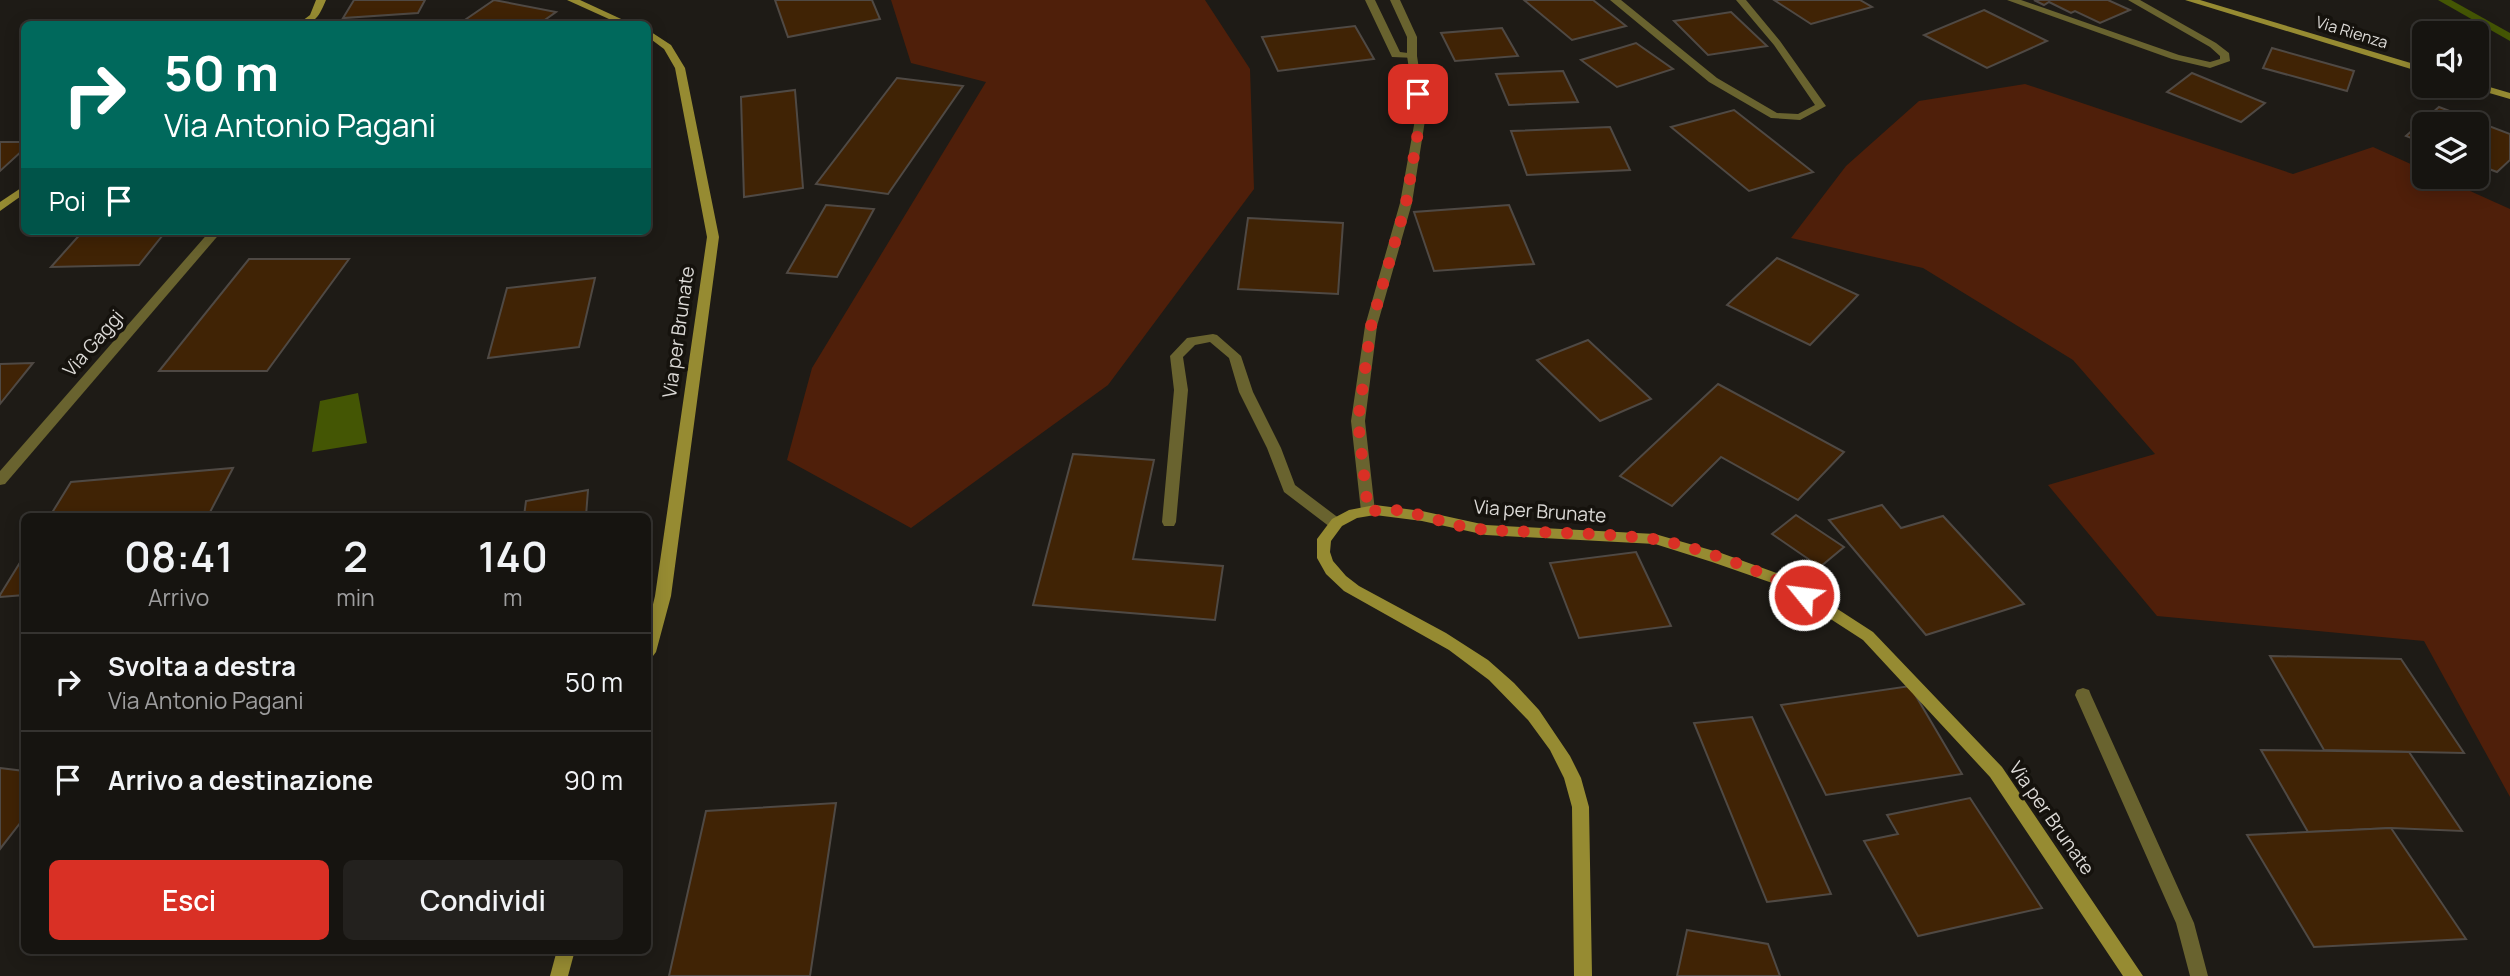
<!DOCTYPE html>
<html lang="it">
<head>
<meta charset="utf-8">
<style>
	body { margin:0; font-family:Manrope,sans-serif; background:#23211e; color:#f1f3f6; height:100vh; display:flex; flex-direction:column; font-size:26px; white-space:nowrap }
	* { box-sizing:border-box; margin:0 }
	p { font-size:23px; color:#9e9e9f }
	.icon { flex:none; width:38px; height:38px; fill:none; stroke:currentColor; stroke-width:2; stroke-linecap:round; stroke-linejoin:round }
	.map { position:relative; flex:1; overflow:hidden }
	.sheet { position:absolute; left:21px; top:513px; width:630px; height:441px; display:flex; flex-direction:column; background:#161410; border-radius:10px; box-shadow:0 4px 18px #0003,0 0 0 2px #353330 }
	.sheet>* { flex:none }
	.hud { position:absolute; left:21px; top:21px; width:630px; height:214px; border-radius:10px; box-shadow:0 4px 18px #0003,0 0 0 2px #353330; background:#00695c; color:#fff; overflow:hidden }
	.buttons { position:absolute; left:2412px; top:21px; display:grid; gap:14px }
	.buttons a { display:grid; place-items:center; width:77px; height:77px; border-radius:10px; background:#161410; box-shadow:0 4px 18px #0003,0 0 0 2px #353330; font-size:35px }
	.pin { position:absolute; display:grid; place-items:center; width:60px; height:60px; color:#fff; margin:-30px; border-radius:14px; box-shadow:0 4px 10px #0006 }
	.me { position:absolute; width:77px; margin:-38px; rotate:299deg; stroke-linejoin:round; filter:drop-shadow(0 0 5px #0008) }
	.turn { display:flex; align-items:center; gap:24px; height:147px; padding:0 28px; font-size:32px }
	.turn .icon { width:91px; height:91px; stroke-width:2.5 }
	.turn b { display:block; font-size:49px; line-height:60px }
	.then { display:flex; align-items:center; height:66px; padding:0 28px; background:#0003; gap:14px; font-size:26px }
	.eta { display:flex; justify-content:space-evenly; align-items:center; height:119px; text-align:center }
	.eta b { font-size:42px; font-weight:600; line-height:49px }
	.action { display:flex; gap:14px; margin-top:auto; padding:14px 28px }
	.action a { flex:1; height:80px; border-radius:10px; background:#d93025; color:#fff; font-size:28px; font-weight:600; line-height:80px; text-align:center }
	.action a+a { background:#23211e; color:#f1f3f6 }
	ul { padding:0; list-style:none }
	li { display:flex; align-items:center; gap:21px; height:98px; padding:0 28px; border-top:2px solid #353330 }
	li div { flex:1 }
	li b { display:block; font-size:26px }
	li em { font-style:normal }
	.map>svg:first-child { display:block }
</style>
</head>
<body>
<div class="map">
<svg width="2510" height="976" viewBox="0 0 2510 976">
	<rect width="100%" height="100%" fill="#1e1b16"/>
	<g fill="#4f1f0a">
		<path d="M891 0H1205L1250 69 1254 189 1108 385 911 528 787 460 812 368 986 82 911 63Z"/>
		<path d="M2025 84 2293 174 2373 147 2424 170V177H2439L2510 209V797L2424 641 2157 616 2048 485 2155 454 2073 360 1923 268 1791 238 1846 166 1919 101Z"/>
	</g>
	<path fill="#445604" d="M358 393 367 443 312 452 320 401Z"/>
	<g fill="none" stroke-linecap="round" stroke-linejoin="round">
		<path fill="#445604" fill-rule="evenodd" d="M2438 0H2451L2510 33V41Z"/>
	</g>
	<g fill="#402305" stroke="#4f4944" stroke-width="2">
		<path d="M354 0H425L418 13 343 18Z"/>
		<path d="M494 0 556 12 539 24H459Z"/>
		<path d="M775 0H872L880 19 788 37Z"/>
		<path d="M1524 0H1593L1626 26 1572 40Z"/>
		<path d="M1774 0H1860L1872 7 1811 24Z"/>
		<path d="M2034 0H2108L2130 10 2100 23 2075 11 2071 13 2049 2 2044 5Z"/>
		<path d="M1984 10 2047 41 1987 68 1924 35Z"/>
		<path d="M1731 12 1767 46 1708 55 1674 21Z"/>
		<path d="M1355 26 1374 59 1278 71 1262 37Z"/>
		<path d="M1502 28 1518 56 1455 61 1441 33Z"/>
		<path d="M1636 43 1673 69 1617 87 1581 60Z"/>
		<path d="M2272 48 2354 71 2347 91 2263 68Z"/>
		<path d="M1563 71 1578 102 1509 105 1496 74Z"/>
		<path d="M2192 73 2265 103 2241 122 2167 92Z"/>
		<path d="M897 78 963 86 888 194 816 184Z"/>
		<path d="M795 90 803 188 744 197 741 97Z"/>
		<path d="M2439 107 2510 134V160L2497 172 2476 164V124H2424V143L2406 136Z"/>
		<path d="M1734 110 1813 172 1749 191 1671 127Z"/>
		<path d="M1610 127 1630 170 1527 175 1511 131Z"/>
		<path d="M0 142H24V149L0 171Z"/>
		<path d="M826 205 874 209 837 277 787 273Z"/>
		<path d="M1509 205 1534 264 1434 271 1414 212Z"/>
		<path d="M1248 218 1343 223 1338 294 1238 289Z"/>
		<path d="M83 231H166L139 265 51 267Z"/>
		<path d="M1777 258 1858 295 1810 345 1727 305Z"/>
		<path d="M249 259H349L267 371H159Z"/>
		<path d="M595 278 579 347 488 358 507 288Z"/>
		<path d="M1588 340 1651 399 1600 421 1537 360Z"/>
		<path d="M33 363 0 404V364Z"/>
		<path d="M1718 384 1844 452 1798 500 1721 457 1672 506 1620 476Z"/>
		<path d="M1073 454 1154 460 1133 559 1223 566 1215 620 1033 605Z"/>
		<path d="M233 468 208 516H50L71 482Z"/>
		<path d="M588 490 586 516H524L526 501Z"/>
		<path d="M1882 505 1901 528 1943 516 2024 604 1926 635 1829 520Z"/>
		<path d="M1796 515 1844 547 1820 567 1772 534Z"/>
		<path d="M1636 552 1671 626 1579 638 1550 563Z"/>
		<path d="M24 556V595L0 597V595Z"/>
		<path d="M2270 656 2401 659 2464 753 2324 750Z"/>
		<path d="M1910 686 1962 774 1826 795 1781 705Z"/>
		<path d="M1752 717 1831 894 1767 902 1694 723Z"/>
		<path d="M2261 750 2409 752 2462 831 2391 828 2308 832Z"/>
		<path d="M0 768 24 771V818L0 849Z"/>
		<path d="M1970 798 2042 908 1918 936 1864 841 1898 834 1887 815Z"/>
		<path d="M836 803 810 976H669L706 811Z"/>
		<path d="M2391 828 2466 939 2314 947 2247 835Z"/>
		<path d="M1687 930 1768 944 1780 976H1677Z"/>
	</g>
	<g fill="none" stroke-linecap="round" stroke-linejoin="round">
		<g fill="#69632f" fill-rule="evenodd">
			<path d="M1365 0H1375L1400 52 1416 54V58L1392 57Z"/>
			<path d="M1213 334 1217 335 1241 356 1253 392 1281 448 1295 485 1340 519 1342 523 1340 527H1330L1284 492 1267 448 1239 392 1229 358 1210 342 1195 345 1183 357 1188 390 1176 522 1174 526H1164L1162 522 1174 390 1170 356 1187 338Z"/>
		</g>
		<g fill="#69632f" fill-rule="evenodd">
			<path d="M1390 0H1400L1417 37V56L1426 114 1412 203 1377 326 1365 421 1375 511 1373 515H1363L1361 511 1351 421 1365 326 1400 203 1416 114 1407 56V37Z"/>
			<path d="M1610 0H1621L1717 78 1777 113 1798 114 1815 105 1774 45 1736 0H1746L1780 41 1826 106 1800 120 1771 118 1709 82Z"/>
			<path d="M2007 0H2021L2179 55 2210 62 2220 59V56L2210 47 2128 0H2140L2216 43 2229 53 2230 61 2210 68 2172 59Z"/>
			<path d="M210 231H222L5 484 0 485V471Z"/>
			<path d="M2083 688 2089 690 2091 695 2194 923 2208 976H2190L2176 923 2075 695 2077 690Z"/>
		</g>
		<g fill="#968b32" fill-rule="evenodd">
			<path d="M316 0H326C319 16 316 24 298 24L310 15Z"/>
			<path d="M567 0H580L632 24H620Z"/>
			<path d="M2185 0H2200L2424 67V73Z"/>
			<path d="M648 30 671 45 685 68 719 237 671 596 656 652 653 656 648 658V625L655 596 707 237 675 68 664 49 648 37Z"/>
			<path d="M2476 83 2510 93V99L2472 88 2471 86H2476Z"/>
			<path d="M24 186V194L0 211V202Z"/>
			<path d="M1375 505 1422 511 1486 525 1655 534 1721 553 1788 577 1873 632 2002 767 2143 976H2123L1990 777 1863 640 1778 585 1712 562 1655 544 1486 535 1422 521 1375 515 1357 518 1342 526 1331 541 1330 552 1333 561 1346 576 1359 586 1446 633 1488 660 1514 683 1539 710 1570 756 1581 778 1589 807 1592 976H1574L1572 807 1564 778 1550 750 1528 720 1489 680 1449 650 1344 591 1326 574 1317 558V539L1332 519 1349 510Z"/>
			<path d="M557 950H575L568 976H550Z"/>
		</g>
	</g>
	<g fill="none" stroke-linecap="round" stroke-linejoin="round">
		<path stroke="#d93025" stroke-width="12" stroke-dasharray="0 21.6" d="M1418 94 1421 114 1406 203 1371 326 1358 421 1368 511 1401 510 1464 527 1486 530C1541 533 1598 532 1653 539 1693 545 1770 573 1804 595"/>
	</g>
	<g text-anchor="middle" stroke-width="7" stroke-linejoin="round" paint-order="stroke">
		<g font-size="16" fill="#dbd9d6" stroke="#15120d">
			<text transform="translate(2352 32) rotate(17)" y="6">Via Rienza</text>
		</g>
		<g font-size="19" fill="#dbd9d6" stroke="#15120d">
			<text transform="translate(678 332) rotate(-82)" y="7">Via per Brunate</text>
			<text transform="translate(93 343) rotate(-49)" y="7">Via Gaggi</text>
			<text transform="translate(1540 511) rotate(4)" y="7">Via per Brunate</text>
			<text transform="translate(2052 818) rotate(55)" y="7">Via per Brunate</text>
		</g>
	</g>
</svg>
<div class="buttons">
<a><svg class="icon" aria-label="sound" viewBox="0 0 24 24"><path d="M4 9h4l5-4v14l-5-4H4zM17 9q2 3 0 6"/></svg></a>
<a><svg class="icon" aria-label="layers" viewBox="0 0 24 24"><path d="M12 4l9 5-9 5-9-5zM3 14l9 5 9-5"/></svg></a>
</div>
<div class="pin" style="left:1418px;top:94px;background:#d93025"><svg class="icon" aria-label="arrive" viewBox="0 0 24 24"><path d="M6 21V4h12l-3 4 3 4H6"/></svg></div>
<svg class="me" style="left:1804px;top:595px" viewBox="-20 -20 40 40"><circle r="17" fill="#d93025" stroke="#fff" stroke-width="3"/><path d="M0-11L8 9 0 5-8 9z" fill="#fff"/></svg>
<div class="hud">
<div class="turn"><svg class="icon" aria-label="right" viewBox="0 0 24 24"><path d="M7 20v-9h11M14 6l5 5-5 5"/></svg><div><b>50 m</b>Via Antonio Pagani</div></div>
<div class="then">Poi<svg class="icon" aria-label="arrive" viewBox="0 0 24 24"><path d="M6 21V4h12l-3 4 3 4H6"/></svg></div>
</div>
<section class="sheet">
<div class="eta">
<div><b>08:41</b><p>Arrivo</p></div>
<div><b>2</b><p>min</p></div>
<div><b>140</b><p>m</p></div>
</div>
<ul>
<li><svg class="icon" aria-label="right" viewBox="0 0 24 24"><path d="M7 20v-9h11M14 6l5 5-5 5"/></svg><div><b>Svolta a destra</b><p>Via Antonio Pagani</p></div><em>50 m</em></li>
<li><svg class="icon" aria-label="arrive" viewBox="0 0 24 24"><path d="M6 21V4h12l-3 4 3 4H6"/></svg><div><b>Arrivo a destinazione</b></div><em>90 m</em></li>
</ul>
<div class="action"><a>Esci</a><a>Condividi</a></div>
</section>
</div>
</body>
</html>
